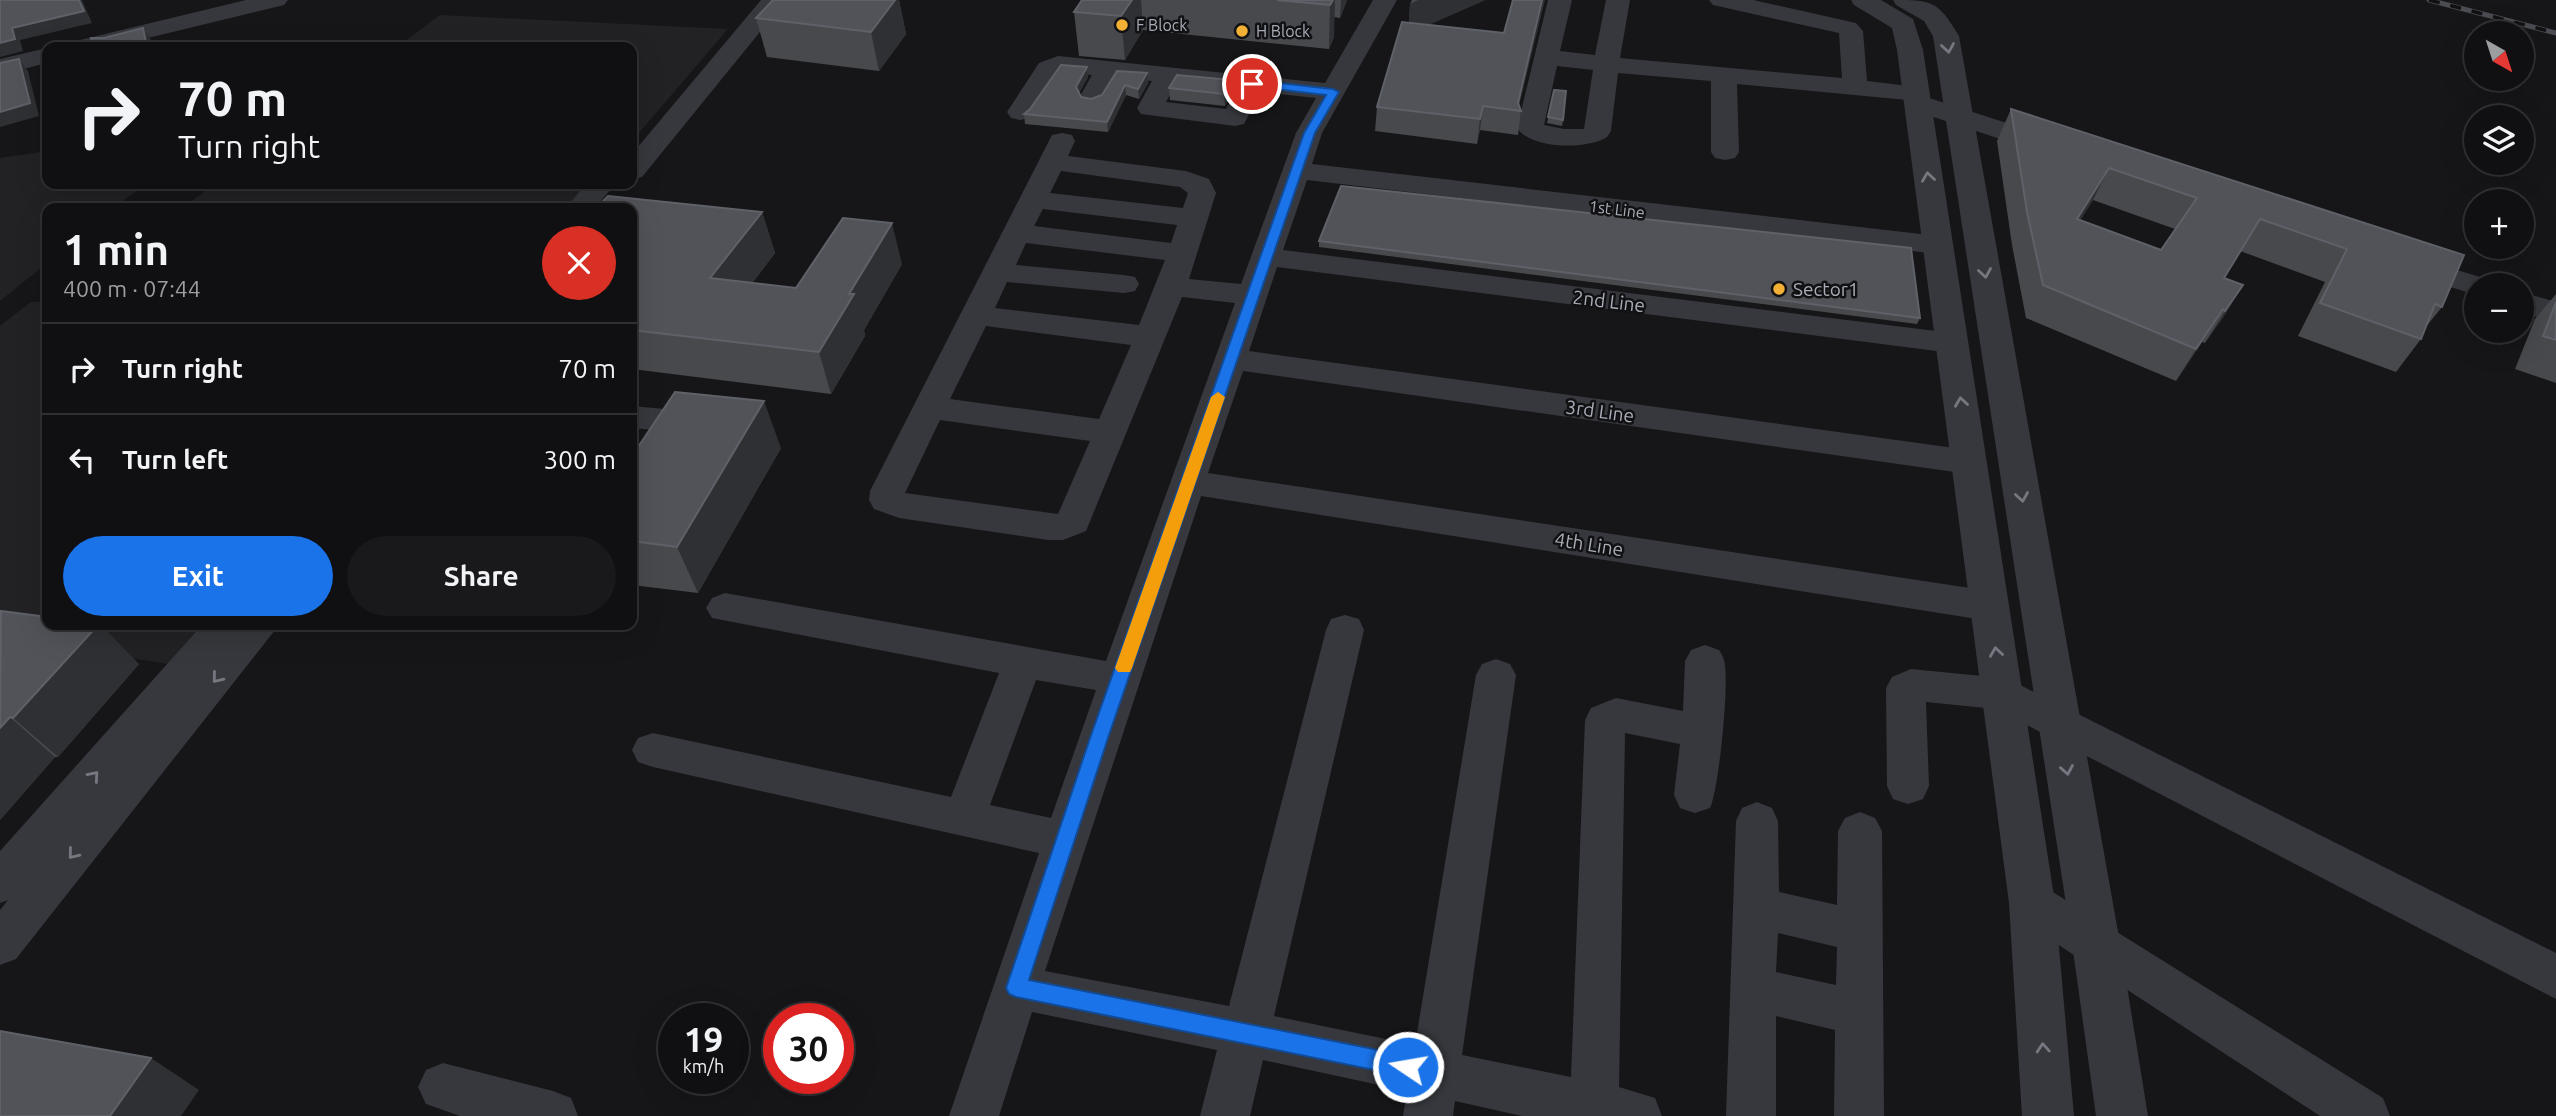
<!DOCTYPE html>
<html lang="en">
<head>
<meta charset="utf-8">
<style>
	body { margin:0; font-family:Ubuntu,sans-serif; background:#19191b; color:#f1f3f6; height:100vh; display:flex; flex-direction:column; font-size:26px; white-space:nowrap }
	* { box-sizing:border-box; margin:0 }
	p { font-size:23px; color:#9c9d9f }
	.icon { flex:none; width:38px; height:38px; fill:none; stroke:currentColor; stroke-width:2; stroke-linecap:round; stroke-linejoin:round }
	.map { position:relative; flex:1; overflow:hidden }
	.details { position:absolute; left:42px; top:203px; width:595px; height:427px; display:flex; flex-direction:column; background:#101012; border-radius:14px; box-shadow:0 7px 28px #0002,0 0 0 2px #303032 }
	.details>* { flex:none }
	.hud { position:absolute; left:42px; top:42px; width:595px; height:147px; border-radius:14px; box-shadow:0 7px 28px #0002,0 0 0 2px #303032; background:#101012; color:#f1f3f6; overflow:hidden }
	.needle { width:46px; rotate:141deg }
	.tools { position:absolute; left:2464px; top:21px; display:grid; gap:14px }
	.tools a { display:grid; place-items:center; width:70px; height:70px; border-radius:50%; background:#101012; box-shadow:0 7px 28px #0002,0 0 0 2px #303032; font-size:35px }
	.speed { position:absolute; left:658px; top:1003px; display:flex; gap:14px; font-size:35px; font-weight:700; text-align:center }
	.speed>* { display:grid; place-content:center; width:91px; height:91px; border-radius:50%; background:#101012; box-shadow:0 7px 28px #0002,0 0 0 2px #303032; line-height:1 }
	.speed small { font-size:18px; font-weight:400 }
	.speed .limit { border:10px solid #d22; background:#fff; color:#111 }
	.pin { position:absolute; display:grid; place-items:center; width:60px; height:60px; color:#fff; margin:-30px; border:4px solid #fff; border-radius:50%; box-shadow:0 2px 7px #0007 }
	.me { position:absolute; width:77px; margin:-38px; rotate:282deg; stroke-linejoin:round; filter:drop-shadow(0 0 5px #0008) }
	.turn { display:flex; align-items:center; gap:24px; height:147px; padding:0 21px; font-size:32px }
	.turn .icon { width:91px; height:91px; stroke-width:2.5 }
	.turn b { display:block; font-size:49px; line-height:60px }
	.round { display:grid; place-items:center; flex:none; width:74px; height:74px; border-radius:37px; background:#19191b }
	.summary { display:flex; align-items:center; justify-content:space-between; height:119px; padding:0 21px }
	h1 { font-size:42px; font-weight:600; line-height:52px }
	.action { display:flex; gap:14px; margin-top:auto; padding:14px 21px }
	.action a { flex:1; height:80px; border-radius:42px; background:#1a73e8; color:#fff; font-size:28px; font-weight:600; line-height:80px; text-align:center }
	.action a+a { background:#19191b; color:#f1f3f6 }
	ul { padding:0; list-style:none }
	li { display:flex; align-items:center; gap:21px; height:91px; padding:0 21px; border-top:2px solid #303032 }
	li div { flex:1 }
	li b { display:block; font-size:26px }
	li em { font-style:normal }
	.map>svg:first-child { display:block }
</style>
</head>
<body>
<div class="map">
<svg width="2556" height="1116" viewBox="0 0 2556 1116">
	<rect width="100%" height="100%" fill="#161618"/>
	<g fill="#222225">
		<path d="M440 15 728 29 632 141V47H397Z"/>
		<path d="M47 151V184H145L114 208H47V263L0 301V158Z"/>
		<path d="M215 184H595L574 208H182Z"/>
		<path d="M31 302H47V625H218L183 666 0 639V326Z"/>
	</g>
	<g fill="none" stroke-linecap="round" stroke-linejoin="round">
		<g fill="#37383d" fill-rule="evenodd">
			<path d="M246 0H288L284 5 111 47H69L72 42Z"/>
			<path d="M761 0H786L642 177 632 179V154Z"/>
			<path d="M1373 0H1397L1322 133 1312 164 1938 236 1948 239 1953 245 1948 251 1938 254 1307 180 1283 250 1952 333 1963 336 1968 343 1963 350 1952 353 1277 267 1249 351 1969 450 1981 453 1986 462 1981 471 1969 474 1243 371 1208 473 1990 591 2003 596 2009 606 2003 616 1990 621 1201 496 1045 971 1229 1006 1326 630 1331 619 1345 615 1359 619 1364 630 1274 1016 1415 1045 1476 675 1482 664 1496 659 1510 664 1516 675 1462 1055 1571 1077 1585 720 1591 708 1616 698 1683 711 1685 661 1691 650 1705 645 1719 650C1721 653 1723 656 1724 660 1730 679 1719 789 1710 808L1695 813 1680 808 1674 795 1680 744 1625 733 1619 1087 1655 1098 1662 1116H1522L1455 1101 1453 1116H1403L1407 1091 1263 1060 1250 1116H1200L1217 1050 1032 1012 999 1116H949L1039 853 653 767 638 762 632 750 638 738 653 733 951 797 999 673 712 618 706 608 712 598 725 593 1106 661 1235 303 1182 297 1086 531 1063 540H1048L899 518 874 509 869 500 870 491 1052 135 1062 133 1072 135 1075 141 1068 156 1186 171 1209 179 1216 193 1189 279 1241 284 1296 133 1316 98 1261 92 1244 124 1235 126 1141 114 1137 108 1152 81 1116 78 1101 104 1092 106 1083 104 1079 98 1092 75 1061 72 1029 118 1020 120 1011 118 1007 112 1039 63 1058 56 1325 83ZM1176 84 1236 90 1226 109 1166 102ZM1061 171 1180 187 1188 193 1183 208 1050 193ZM1043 209 1177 225 1171 243 1034 226ZM1026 243 1165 260 1139 325 995 308 1007 282 1124 293 1135 291 1139 284 1135 277 1124 275 1016 265ZM986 326 1131 345 1099 419 950 399ZM940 420 1090 441 1058 514 905 493ZM1036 680 1096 690 1051 818 990 805Z"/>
			<path d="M1548 0H1572L1560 51 1595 55 1606 0H1630L1620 58 1842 78 1839 33 1713 5 1709 0H1753L1856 23 1863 31 1867 81 1925 88 1929 93 1926 97 2060 140 2064 146 2060 152 2050 154 2040 152 1909 109 1905 103 1907 100 1737 84 1739 152 1735 158 1725 160 1715 158 1711 152V81L1618 73 1611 131 1607 137C1587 150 1531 149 1517 128ZM1557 66 1593 70 1584 129H1564L1544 125Z"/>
			<path d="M47 48V63L0 75V59Z"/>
			<path d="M586 184H615L595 208H566Z"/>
			<path d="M2407 255 2487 279 2491 285H2476V295L2396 270 2392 264 2396 258Z"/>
			<path d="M2522 292 2556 302V323L2522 312Z"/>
			<path d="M632 406 707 413 719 416 724 424 719 432 707 435 632 428Z"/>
			<path d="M202 625H279L16 959 0 965V910L8 900 0 903V851Z"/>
			<path d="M1911 669 2002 678 2016 683 2556 953V999L1996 709 1926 702 1929 786 1923 799 1908 804 1893 799 1887 786 1886 688 1892 677Z"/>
			<path d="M1757 802 1772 808 1778 821 1779 892 1837 905 1838 831 1845 818 1860 812 1875 818 1882 831 1884 1116H1834L1835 1030 1776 1016V1116H1726L1736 821 1742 808ZM1778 933 1837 947 1836 985 1776 972Z"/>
			<path d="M2032 883 2048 889 2383 1098 2390 1116H2320L2016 917 2010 903 2016 889Z"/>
			<path d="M443 1063 553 1091 571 1098 578 1116H460L426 1104 418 1087 426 1070Z"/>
		</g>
		<g fill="#37383d" fill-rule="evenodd">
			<path d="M1851 0H1881L1913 19 1923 50 2055 903 2074 1116H2022L2009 903 1897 50 1892 28 1854 5Z"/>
			<path d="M1893 0C1933 0 1938 1 1959 36L2120 943 2148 1116H2096L2072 943 1933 36 1924 21 1896 5Z"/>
		</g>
		<defs>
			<path id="rail" d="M2429 0 2556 33"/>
		</defs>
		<use href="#rail" stroke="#4a4c52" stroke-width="5"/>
		<use href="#rail" stroke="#111113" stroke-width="3.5" stroke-dasharray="11" stroke-linecap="butt"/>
	</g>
	<g fill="#47494d" fill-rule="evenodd">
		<path d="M773 0H899L906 34 879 71 767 57 756 18Z"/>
		<path d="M1082 0H1347L1340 18 1334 17V37L1329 49 1143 30 1125 60 1079 56 1074 12Z"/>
		<path d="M1412 0H1485L1428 25 1519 106 1521 111 1518 135 1480 130 1477 144 1375 131 1377 107 1409 23 1410 4Z"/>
		<path d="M1087 67 1088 77 1079 93 1081 97 1091 99 1102 95 1147 73 1148 83 1139 99 1126 95 1108 132 1025 124 1024 114Z"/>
		<path d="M1232 80V92L1225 106 1170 100 1169 88Z"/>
		<path d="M1554 90 1563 120 1562 126 1547 123Z"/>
		<path d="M2011 109 2464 255 2442 307 2425 328 2421 339 2396 372 2298 336 2325 282 2240 251 2224 278 2243 285 2205 343 2202 342 2176 381 2026 318 2012 245 1997 141ZM2093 200 2175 229 2161 250 2080 220Z"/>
		<path d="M632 208 762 212 775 253 752 283 796 288 902 264 864 330 865 336 831 394 632 369Z"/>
		<path d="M1319 241 1920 318 1917 324 1319 247Z"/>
		<path d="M2556 294V383L2515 369 2535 319Z"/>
		<path d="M781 448 698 593 632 585V456Z"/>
		<path d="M0 612 139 664 58 757H55L0 820Z"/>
	</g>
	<g fill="#2f3033">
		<path d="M79 0H82L92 23 20 40 23 51 0 57V43L12 28Z"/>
		<path d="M895 0H899L906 34 879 71 871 32Z"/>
		<path d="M1117 0H1141L1143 30 1125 60 1121 16Z"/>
		<path d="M1333 0H1335L1334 37 1329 49 1330 5Z"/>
		<path d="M1341 0H1347L1340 18Z"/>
		<path d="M1418 0H1485L1408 34 1410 4Z"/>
		<path d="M1542 0H1545L1518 110V103Z"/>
		<path d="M143 28 151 40 152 47H147Z"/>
		<path d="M19 59 28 71 39 116 0 127V112Z"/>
		<path d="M1087 67 1088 77 1077 97 1076 87Z"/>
		<path d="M1147 73 1148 83 1139 99 1138 89Z"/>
		<path d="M1232 80V92L1225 106 1224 94Z"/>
		<path d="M1125 85 1126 95 1108 132 1107 122Z"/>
		<path d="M1483 106 1480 130 1477 144 1480 119Z"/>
		<path d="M2109 168 2093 200 2061 251 2077 219Z"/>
		<path d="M762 212 775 253 725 320 710 278Z"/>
		<path d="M892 223 902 264 864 330 865 336 831 394 819 352 849 294Z"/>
		<path d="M2243 285 2223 318 2205 343 2225 311Z"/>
		<path d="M2223 309 2202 342 2176 381 2196 349Z"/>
		<path d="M764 401 781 448 698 593 677 547Z"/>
		<path d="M98 625H101L139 664 58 757 13 718Z"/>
		<path d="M10 717 55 757 0 820V728Z"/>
		<path d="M151 1058 199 1090 181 1116H110Z"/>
	</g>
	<g fill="#525359" stroke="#5f6168" stroke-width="2" fill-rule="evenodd">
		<path d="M0 0H79L84 11 12 28 15 39 0 43Z"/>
		<path d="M773 0H895L871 32 756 18Z"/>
		<path d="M1082 0H1132L1121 16 1074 12Z"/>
		<path d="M1277 0H1333L1330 5Z"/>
		<path d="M1513 0H1542L1518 103 1521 111 1483 106 1480 119 1377 107 1402 22 1504 33Z"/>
		<path d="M143 28 147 47H94L91 38H104Z"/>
		<path d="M19 59 30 103 0 112V63Z"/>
		<path d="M1061 65 1087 67 1076 87 1081 97 1091 99 1102 95 1117 71 1147 73 1138 89 1125 85 1107 122 1024 114 1030 109Z"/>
		<path d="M1177 75 1232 80 1224 94 1169 88Z"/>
		<path d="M1554 90 1566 91 1563 120 1548 117Z"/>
		<path d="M2011 109 2464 255 2442 307 2435 304 2421 339 2320 303 2347 249 2260 219 2224 278 2243 285 2225 311 2223 309 2196 349 2043 285 2027 212ZM2109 168 2197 198 2161 250 2077 219Z"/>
		<path d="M1341 186 1911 248 1920 318 1319 241Z"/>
		<path d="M608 196 762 212 710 278 796 288 843 218 892 223 849 294H854L819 352 632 330V208H596Z"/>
		<path d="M2556 302V340L2543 336Z"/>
		<path d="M675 392 764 401 677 547 632 541V456Z"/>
		<path d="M1 611 47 617V625H98L13 718 10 717 0 728Z"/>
		<path d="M0 1031 151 1058 110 1116H0Z"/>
	</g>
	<defs><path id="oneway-chevron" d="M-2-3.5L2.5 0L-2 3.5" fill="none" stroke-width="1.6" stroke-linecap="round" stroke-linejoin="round" transform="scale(1.75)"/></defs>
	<g stroke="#757881">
		<use href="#oneway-chevron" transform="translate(1948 48) rotate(81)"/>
		<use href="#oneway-chevron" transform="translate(1928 177) rotate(-98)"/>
		<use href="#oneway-chevron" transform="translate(1985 273) rotate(81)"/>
		<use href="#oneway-chevron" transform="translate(1961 402) rotate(-98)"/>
		<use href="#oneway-chevron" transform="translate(2022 497) rotate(81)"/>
		<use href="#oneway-chevron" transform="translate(1996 652) rotate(-98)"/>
		<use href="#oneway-chevron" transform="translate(217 678) rotate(129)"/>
		<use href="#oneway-chevron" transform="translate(2067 770) rotate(80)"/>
		<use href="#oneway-chevron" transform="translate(94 776) rotate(-49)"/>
		<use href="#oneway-chevron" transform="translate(73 854) rotate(129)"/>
		<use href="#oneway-chevron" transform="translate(2043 1048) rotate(-94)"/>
	</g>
	<path fill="#1a73e8" stroke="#114b97" stroke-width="2" d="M1252 80 1333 89 1339 92 1315 133 1108 738 1029 980 1408 1056 1415 1059 1418 1067 1415 1074 1408 1077 1016 997 1009 994 1006 988 1090 738 1304 133 1326 95 1248 86 1246 84Z"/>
	<path fill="#f59e0b" d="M1218 392 1225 397 1132 668 1130 672H1118L1115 668 1211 397Z"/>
	<g fill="#f2b134" stroke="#111113" stroke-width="2.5">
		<circle cx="1122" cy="25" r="7"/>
		<circle cx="1242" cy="31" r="7"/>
		<circle cx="1779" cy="289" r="7"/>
	</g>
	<g text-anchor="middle" stroke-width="5" stroke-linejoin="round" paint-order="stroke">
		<g font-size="16" fill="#a8adb8" stroke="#111113" text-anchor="start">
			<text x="1136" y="31">F Block</text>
			<text x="1256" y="37">H Block</text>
		</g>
		<g font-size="16" fill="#a8adb8" stroke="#111113">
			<text transform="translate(1617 209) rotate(7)" y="6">1st Line</text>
		</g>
		<g font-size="19" fill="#a8adb8" stroke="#111113" text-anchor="start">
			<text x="1793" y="296">Sector1</text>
		</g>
		<g font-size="19" fill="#a8adb8" stroke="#111113">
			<text transform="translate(1609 301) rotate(7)" y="7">2nd Line</text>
			<text transform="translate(1600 411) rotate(8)" y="7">3rd Line</text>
			<text transform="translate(1589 544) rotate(9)" y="7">4th Line</text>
		</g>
	</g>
</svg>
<div class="tools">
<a><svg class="needle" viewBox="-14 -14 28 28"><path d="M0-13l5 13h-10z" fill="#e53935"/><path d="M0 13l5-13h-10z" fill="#9c9d9f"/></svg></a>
<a><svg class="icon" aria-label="layers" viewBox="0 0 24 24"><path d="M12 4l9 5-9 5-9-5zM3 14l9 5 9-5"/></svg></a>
<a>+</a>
<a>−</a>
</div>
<div class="speed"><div>19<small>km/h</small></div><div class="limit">30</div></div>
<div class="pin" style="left:1252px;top:84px;background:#d93025"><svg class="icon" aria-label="arrive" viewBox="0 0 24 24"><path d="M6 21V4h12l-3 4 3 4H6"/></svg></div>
<svg class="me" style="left:1408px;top:1067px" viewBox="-20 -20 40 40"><circle r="17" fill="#1a73e8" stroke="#fff" stroke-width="3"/><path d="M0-11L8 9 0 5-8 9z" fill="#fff"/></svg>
<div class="hud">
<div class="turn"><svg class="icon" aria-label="right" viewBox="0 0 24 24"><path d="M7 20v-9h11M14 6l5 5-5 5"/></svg><div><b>70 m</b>Turn right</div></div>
</div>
<section class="details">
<div class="summary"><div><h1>1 min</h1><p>400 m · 07:44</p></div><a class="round" style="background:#d93025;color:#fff"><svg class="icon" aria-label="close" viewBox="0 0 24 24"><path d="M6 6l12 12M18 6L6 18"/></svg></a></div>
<ul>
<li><svg class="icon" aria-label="right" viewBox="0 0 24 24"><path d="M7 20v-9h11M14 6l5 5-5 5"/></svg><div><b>Turn right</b></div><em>70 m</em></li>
<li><svg class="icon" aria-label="left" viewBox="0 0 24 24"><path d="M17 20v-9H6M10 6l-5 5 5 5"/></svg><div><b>Turn left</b></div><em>300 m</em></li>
</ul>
<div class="action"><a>Exit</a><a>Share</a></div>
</section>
</div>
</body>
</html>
